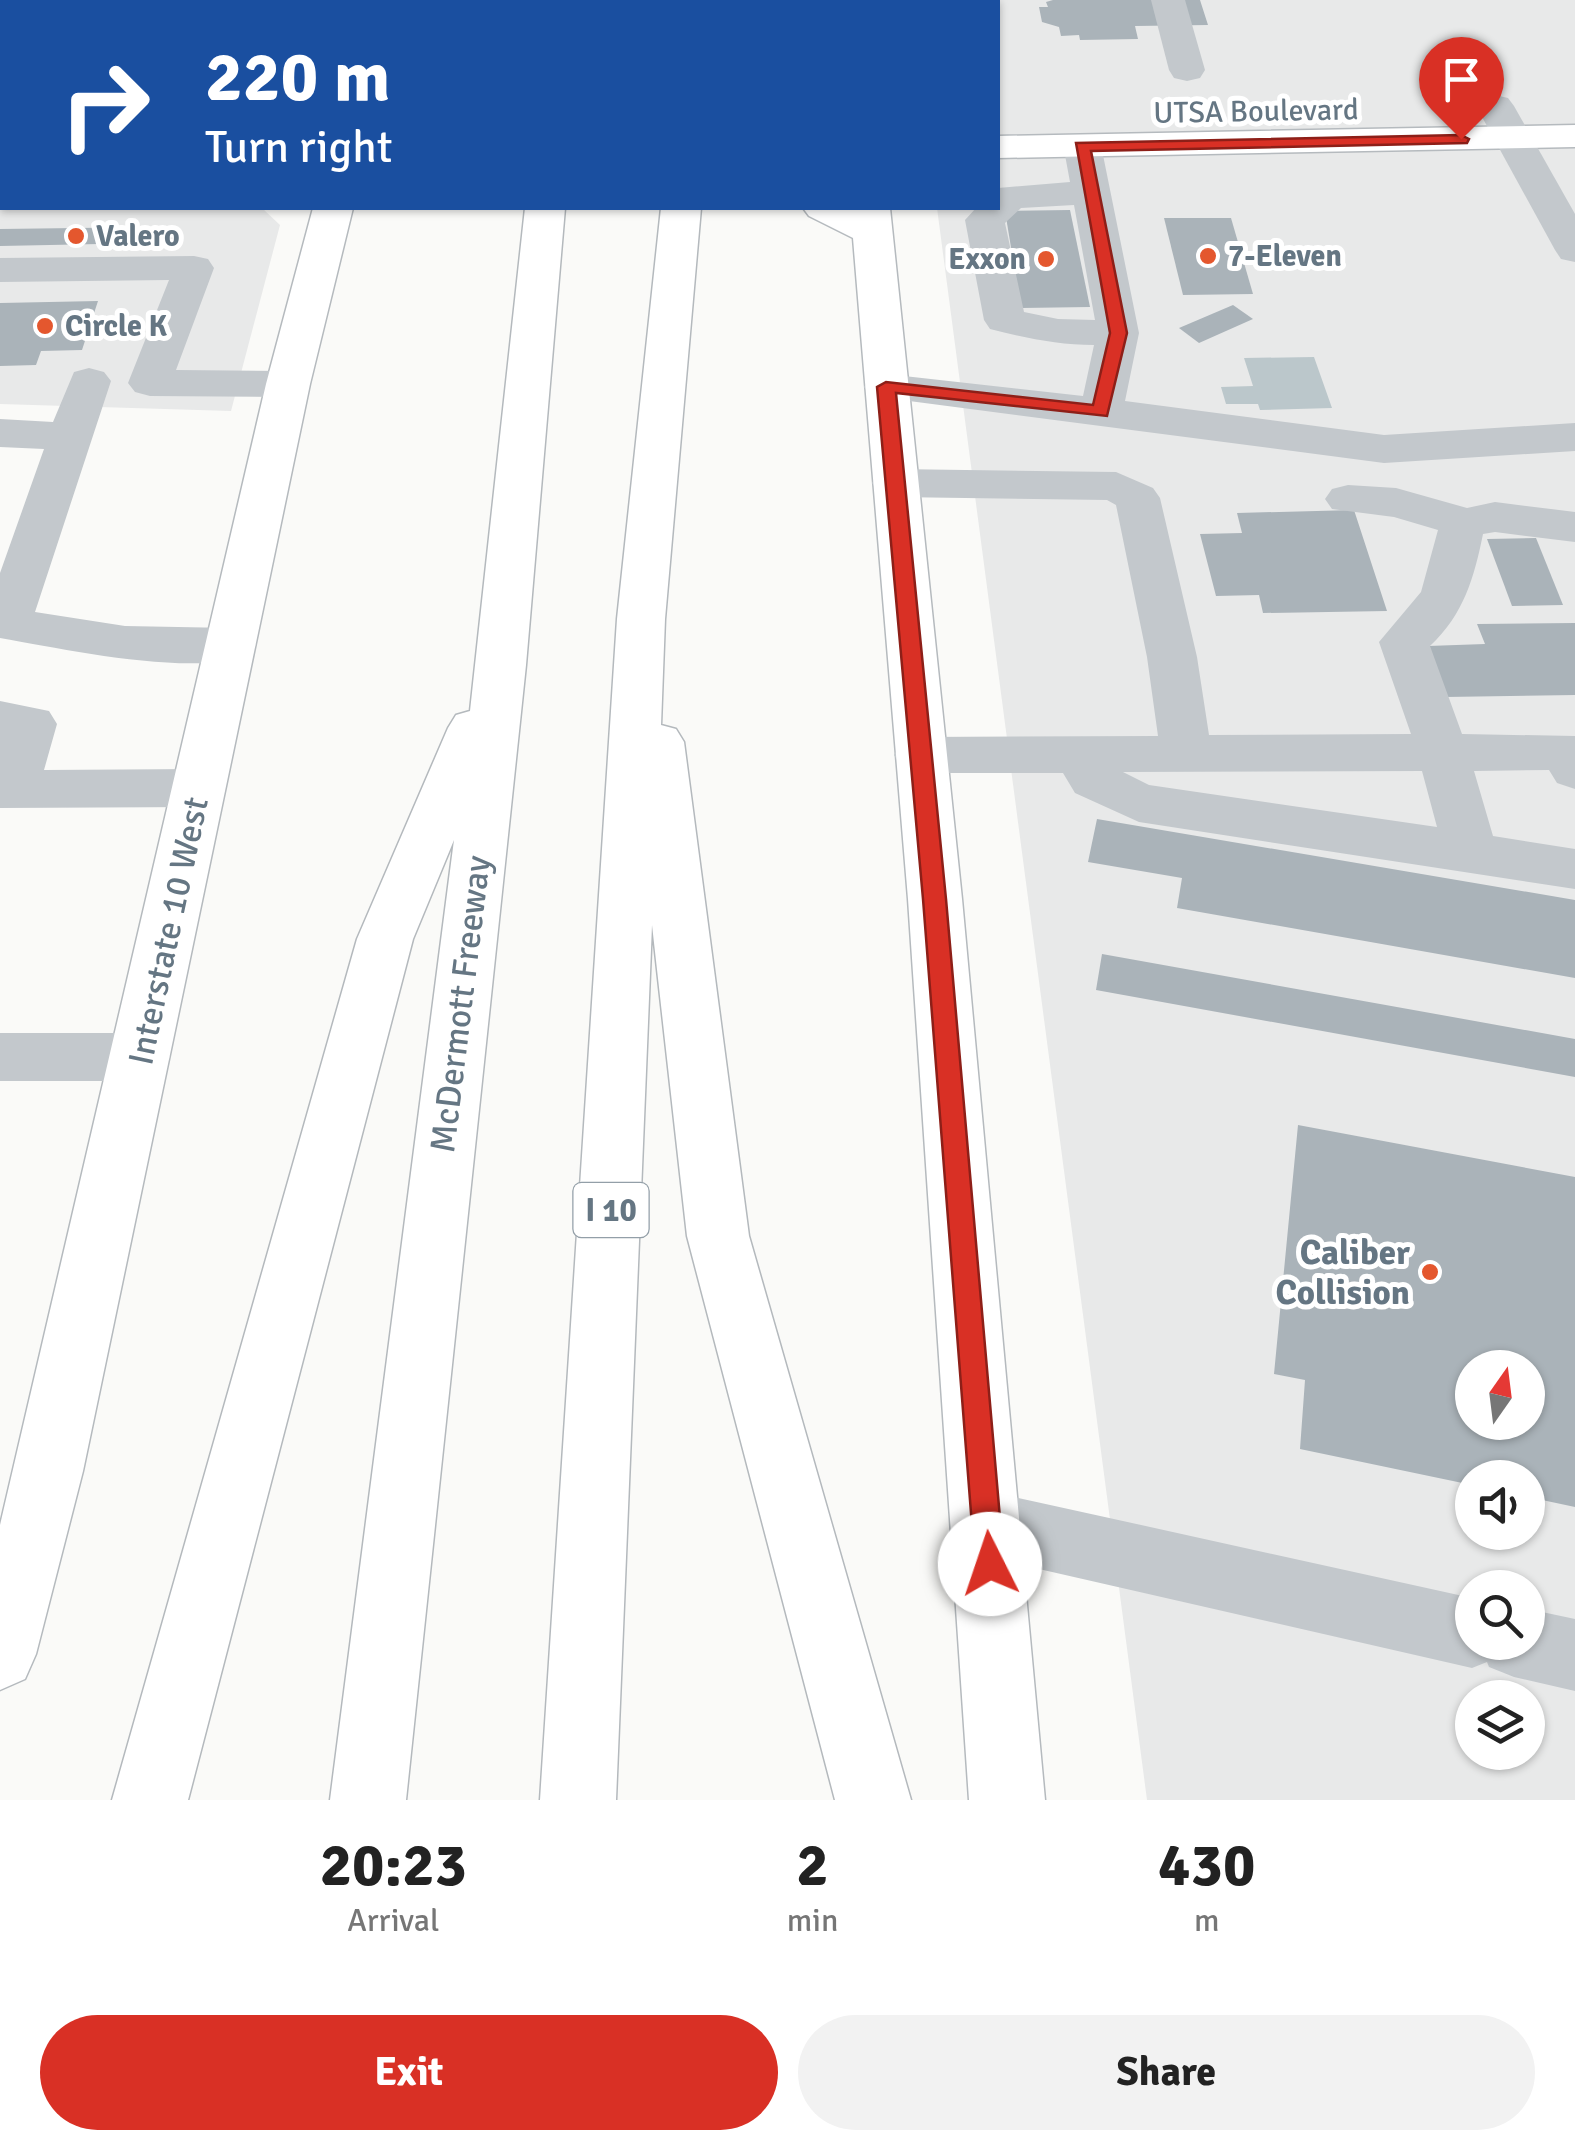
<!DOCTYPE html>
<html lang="en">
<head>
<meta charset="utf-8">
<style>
	body { margin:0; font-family:Signika,sans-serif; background:#f2f2f2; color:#222; height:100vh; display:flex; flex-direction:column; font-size:38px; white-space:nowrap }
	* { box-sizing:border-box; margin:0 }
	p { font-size:32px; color:#767676 }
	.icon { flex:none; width:55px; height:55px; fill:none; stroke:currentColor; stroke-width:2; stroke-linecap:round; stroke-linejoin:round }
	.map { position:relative; height:1800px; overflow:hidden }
	.panel { display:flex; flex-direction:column; background:#fff; flex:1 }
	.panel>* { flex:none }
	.hud { position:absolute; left:0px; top:0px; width:1000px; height:210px; box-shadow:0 2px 8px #0004; background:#1a4fa0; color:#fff; overflow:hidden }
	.needle { width:65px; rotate:14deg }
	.controls { position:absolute; left:1455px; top:1350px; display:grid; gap:20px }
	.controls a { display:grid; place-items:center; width:90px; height:90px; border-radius:50%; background:#fff; box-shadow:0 2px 8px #0004; font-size:50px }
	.pin { position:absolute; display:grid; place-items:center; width:85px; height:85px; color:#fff; margin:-102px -42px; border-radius:50% 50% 50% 0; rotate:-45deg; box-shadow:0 0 10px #0007 }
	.pin .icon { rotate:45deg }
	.me { position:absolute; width:110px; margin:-55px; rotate:356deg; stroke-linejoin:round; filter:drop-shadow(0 0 8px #0008) }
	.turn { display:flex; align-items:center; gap:35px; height:210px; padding:0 40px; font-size:45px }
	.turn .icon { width:130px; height:130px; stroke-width:2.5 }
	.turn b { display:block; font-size:70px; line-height:85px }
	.eta { display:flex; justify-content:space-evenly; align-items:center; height:170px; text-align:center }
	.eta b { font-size:60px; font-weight:700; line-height:70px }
	.primary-button { display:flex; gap:20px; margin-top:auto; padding:20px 40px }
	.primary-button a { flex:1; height:115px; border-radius:60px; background:#d93025; color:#fff; font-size:40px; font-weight:700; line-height:115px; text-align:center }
	.primary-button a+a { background:#f2f2f2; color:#222 }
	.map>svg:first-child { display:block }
</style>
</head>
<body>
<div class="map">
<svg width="1575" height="1800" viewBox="0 0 1575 1800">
	<rect width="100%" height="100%" fill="#fafaf8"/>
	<g fill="#e8e9e9" fill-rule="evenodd">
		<path d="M909 0H1575V1800H1147L937 208H998V2ZM1472 1368H1528V1422H1472ZM1472 1478H1528V1532H1472ZM1472 1588H1528V1642H1472ZM1472 1698H1528V1752H1472Z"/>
		<path d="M0 177 2 208H262L280 225 231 411 0 404Z"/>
	</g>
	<path fill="#bbc7cb" d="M1314 357 1332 408 1260 410 1258 404H1226L1221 387 1253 386 1244 358Z"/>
	<g fill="#aab3b9" fill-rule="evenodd">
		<path d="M1053 0H1200L1208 25 1135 26 1138 39 1080 40 1079 35 1061 36 1059 27 1042 22 1039 7H1048L1046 2Z"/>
		<path d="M1070 210 1090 307 1021 308 1005 211Z"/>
		<path d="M1164 218H1231L1253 294 1183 295Z"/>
		<path d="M154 227 149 243 0 246V229Z"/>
		<path d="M98 301 82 350 41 351 36 365 0 366V303Z"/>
		<path d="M1233 305 1253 319 1199 343 1179 328Z"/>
		<path d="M1354 510 1387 611 1263 613 1259 595 1216 596 1200 534 1242 533 1237 513Z"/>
		<path d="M1536 538 1563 605 1512 606 1487 539Z"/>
		<path d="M1575 623V695L1445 697 1428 646 1485 644 1477 624Z"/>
		<path d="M1097 819 1575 900V978L1177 908 1182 878 1088 862Z"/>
		<path d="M1102 954 1575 1039V1077L1096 990Z"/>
		<path d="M1298 1125 1575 1177V1507L1528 1497V1478H1472V1485L1300 1449 1305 1380 1274 1374ZM1472 1368H1528V1422H1472Z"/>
	</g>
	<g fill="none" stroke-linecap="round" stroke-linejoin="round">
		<defs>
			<g id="major">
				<rect x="361" y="0" width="34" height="2"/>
				<rect x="836" y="0" width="34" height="2"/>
				<path d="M1575 125V147L998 158V136Z"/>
				<rect x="0" y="129" width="2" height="22"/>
				<path d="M313 208H353L310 384 83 1471 36 1654 25 1679 0 1690V1525L266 384Z"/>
				<path d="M803 208H890L962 899 1045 1800H969L908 899 853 238 809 216Z"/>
			</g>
			<g id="highway">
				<rect x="548" y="0" width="34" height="2"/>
				<rect x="669" y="0" width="34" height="2"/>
				<path d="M525 208H565L526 665 406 1800H330L454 840 413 939 188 1800H112L357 939 448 728 456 715 470 711Z"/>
				<path d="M661 208H701L665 619 661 725 676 729 684 742 749 1236 911 1800H835L687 1236 652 925 616 1800H540L617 619Z"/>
			</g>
		</defs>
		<use href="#major" stroke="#b5babe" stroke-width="3"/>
		<use href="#highway" stroke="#b4b9bd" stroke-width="3"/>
		<g fill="#c3c8cc" fill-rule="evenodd">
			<rect x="7" y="0" width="34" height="2"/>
			<rect x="235" y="0" width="34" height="2"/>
			<path d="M1151 0H1185L1205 70 1200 78 1187 81 1174 78 1169 70Z"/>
			<path d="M1495 95 1508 98 1514 106 1575 214V262L1561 259 1555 250 1476 106 1482 98Z"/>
			<path d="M1084 144 1097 147 1103 155 1139 333 1125 401 1384 435 1575 423V451L1384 463 871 396 864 387 871 378 886 374 1083 396 1094 345C1058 345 1025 338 990 329L984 320 965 220 976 208H998V188L1070 182 1065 155 1071 147ZM1074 205 1095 320 1058 319 1024 312 1005 223 1021 208Z"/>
			<path d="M194 256 208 259 214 268 176 370 288 371 303 375 310 384 303 393 288 397 150 396 135 392 128 383 169 280 0 282V258Z"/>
			<path d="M89 368 104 372 111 381 35 612 125 626 231 628 248 633 256 645 248 657C182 675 69 650 0 638V573L44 449 0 447V419L53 422 74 372Z"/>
			<path d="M895 469 1116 472 1153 488 1160 498 1197 657 1209 735 1411 734 1379 642 1421 592 1438 530 1394 517 1332 509 1325 499 1332 489 1348 485 1396 488 1467 508 1495 502 1575 512V542L1495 532 1483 534C1474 578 1464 614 1430 646L1462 734 1575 736V789L1557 783 1549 770 1474 771 1493 836 1575 849V889L1139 822 1075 793 1063 773H920L902 768 894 755 902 742 920 737 1158 736 1147 657 1116 505 1107 500 895 497 879 493 872 483 879 473ZM1422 771 1437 827 1149 785 1123 772Z"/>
			<path d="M0 701 49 711 57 724 44 770 199 769 218 775 225 788 218 801 199 807 0 808Z"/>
			<path d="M0 1033H141L162 1040 170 1057 162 1074 141 1081H0Z"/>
			<path d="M987 1491 1472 1598V1642H1528V1609L1575 1619V1691L1514 1677 1489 1667 1487 1662 1472 1668 987 1557 963 1547 952 1524 963 1501Z"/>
		</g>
		<use href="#major" fill="#fff" fill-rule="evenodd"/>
		<use href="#highway" fill="#fff" fill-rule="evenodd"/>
	</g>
	<path fill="#d93025" stroke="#8d1f18" stroke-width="2.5" d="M1461 135 1469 139 1467 143 1091 151 1127 333 1107 416 896 393 946 899 1004 1564 1000 1574 990 1578 980 1574 975 1564 923 899 877 387 886 382 1093 405 1110 333 1076 143Z"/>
	<g fill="#e4572e" stroke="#fff" stroke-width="4">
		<circle cx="76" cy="236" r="10"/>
		<circle cx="1208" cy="256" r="10"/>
		<circle cx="1046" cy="259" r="10"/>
		<circle cx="45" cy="326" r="10"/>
		<circle cx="1430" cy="1272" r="10"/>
	</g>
	<g text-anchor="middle" stroke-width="10" stroke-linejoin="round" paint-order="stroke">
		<g font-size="30" fill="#657683" stroke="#fff">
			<text transform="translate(1256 111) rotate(-1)" y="10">UTSA Boulevard</text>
		</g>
		<g font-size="30" font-weight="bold" fill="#657683" stroke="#fff" text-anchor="start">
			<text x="96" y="246">Valero</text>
			<text x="1228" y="266">7-Eleven</text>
			<text x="1026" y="269" text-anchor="end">Exxon</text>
			<text x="65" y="336">Circle K</text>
		</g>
		<rect fill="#fff" stroke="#939fa8" stroke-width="2.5" x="573.5" y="1183" width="75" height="54" rx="8"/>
		<g font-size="32" font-weight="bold" fill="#657683">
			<text x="611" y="1221">I 10</text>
		</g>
		<g font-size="35" fill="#657683" stroke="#fff">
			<text transform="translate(168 931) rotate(-78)" y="12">Interstate 10 West</text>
			<text transform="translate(460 1004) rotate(-83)" y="12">McDermott Freeway</text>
		</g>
		<g font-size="35" font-weight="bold" fill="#657683" stroke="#fff" text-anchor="end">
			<text x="1410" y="1264">Caliber<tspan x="1410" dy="40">Collision</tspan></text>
		</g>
	</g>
</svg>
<div class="controls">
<a><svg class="needle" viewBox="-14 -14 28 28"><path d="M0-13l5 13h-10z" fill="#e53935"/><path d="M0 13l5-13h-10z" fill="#767676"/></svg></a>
<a><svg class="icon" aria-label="sound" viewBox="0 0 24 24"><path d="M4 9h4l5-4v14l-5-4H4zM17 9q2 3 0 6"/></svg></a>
<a><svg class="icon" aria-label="search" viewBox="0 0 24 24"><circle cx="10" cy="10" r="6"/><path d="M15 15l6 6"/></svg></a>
<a><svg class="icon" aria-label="layers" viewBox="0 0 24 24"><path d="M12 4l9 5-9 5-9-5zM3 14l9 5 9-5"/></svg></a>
</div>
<div class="pin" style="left:1461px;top:139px;background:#d93025"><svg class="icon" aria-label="arrive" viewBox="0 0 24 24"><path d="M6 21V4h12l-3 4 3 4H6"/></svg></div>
<svg class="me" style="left:990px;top:1564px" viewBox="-20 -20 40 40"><circle r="19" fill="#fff"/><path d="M0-13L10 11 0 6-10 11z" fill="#d93025"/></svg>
<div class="hud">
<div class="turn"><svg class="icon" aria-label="right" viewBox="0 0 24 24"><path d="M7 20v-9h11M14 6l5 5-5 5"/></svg><div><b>220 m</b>Turn right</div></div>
</div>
</div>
<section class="panel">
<div class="eta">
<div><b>20:23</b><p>Arrival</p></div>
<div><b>2</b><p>min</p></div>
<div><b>430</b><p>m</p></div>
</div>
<div class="primary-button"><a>Exit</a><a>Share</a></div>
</section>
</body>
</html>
